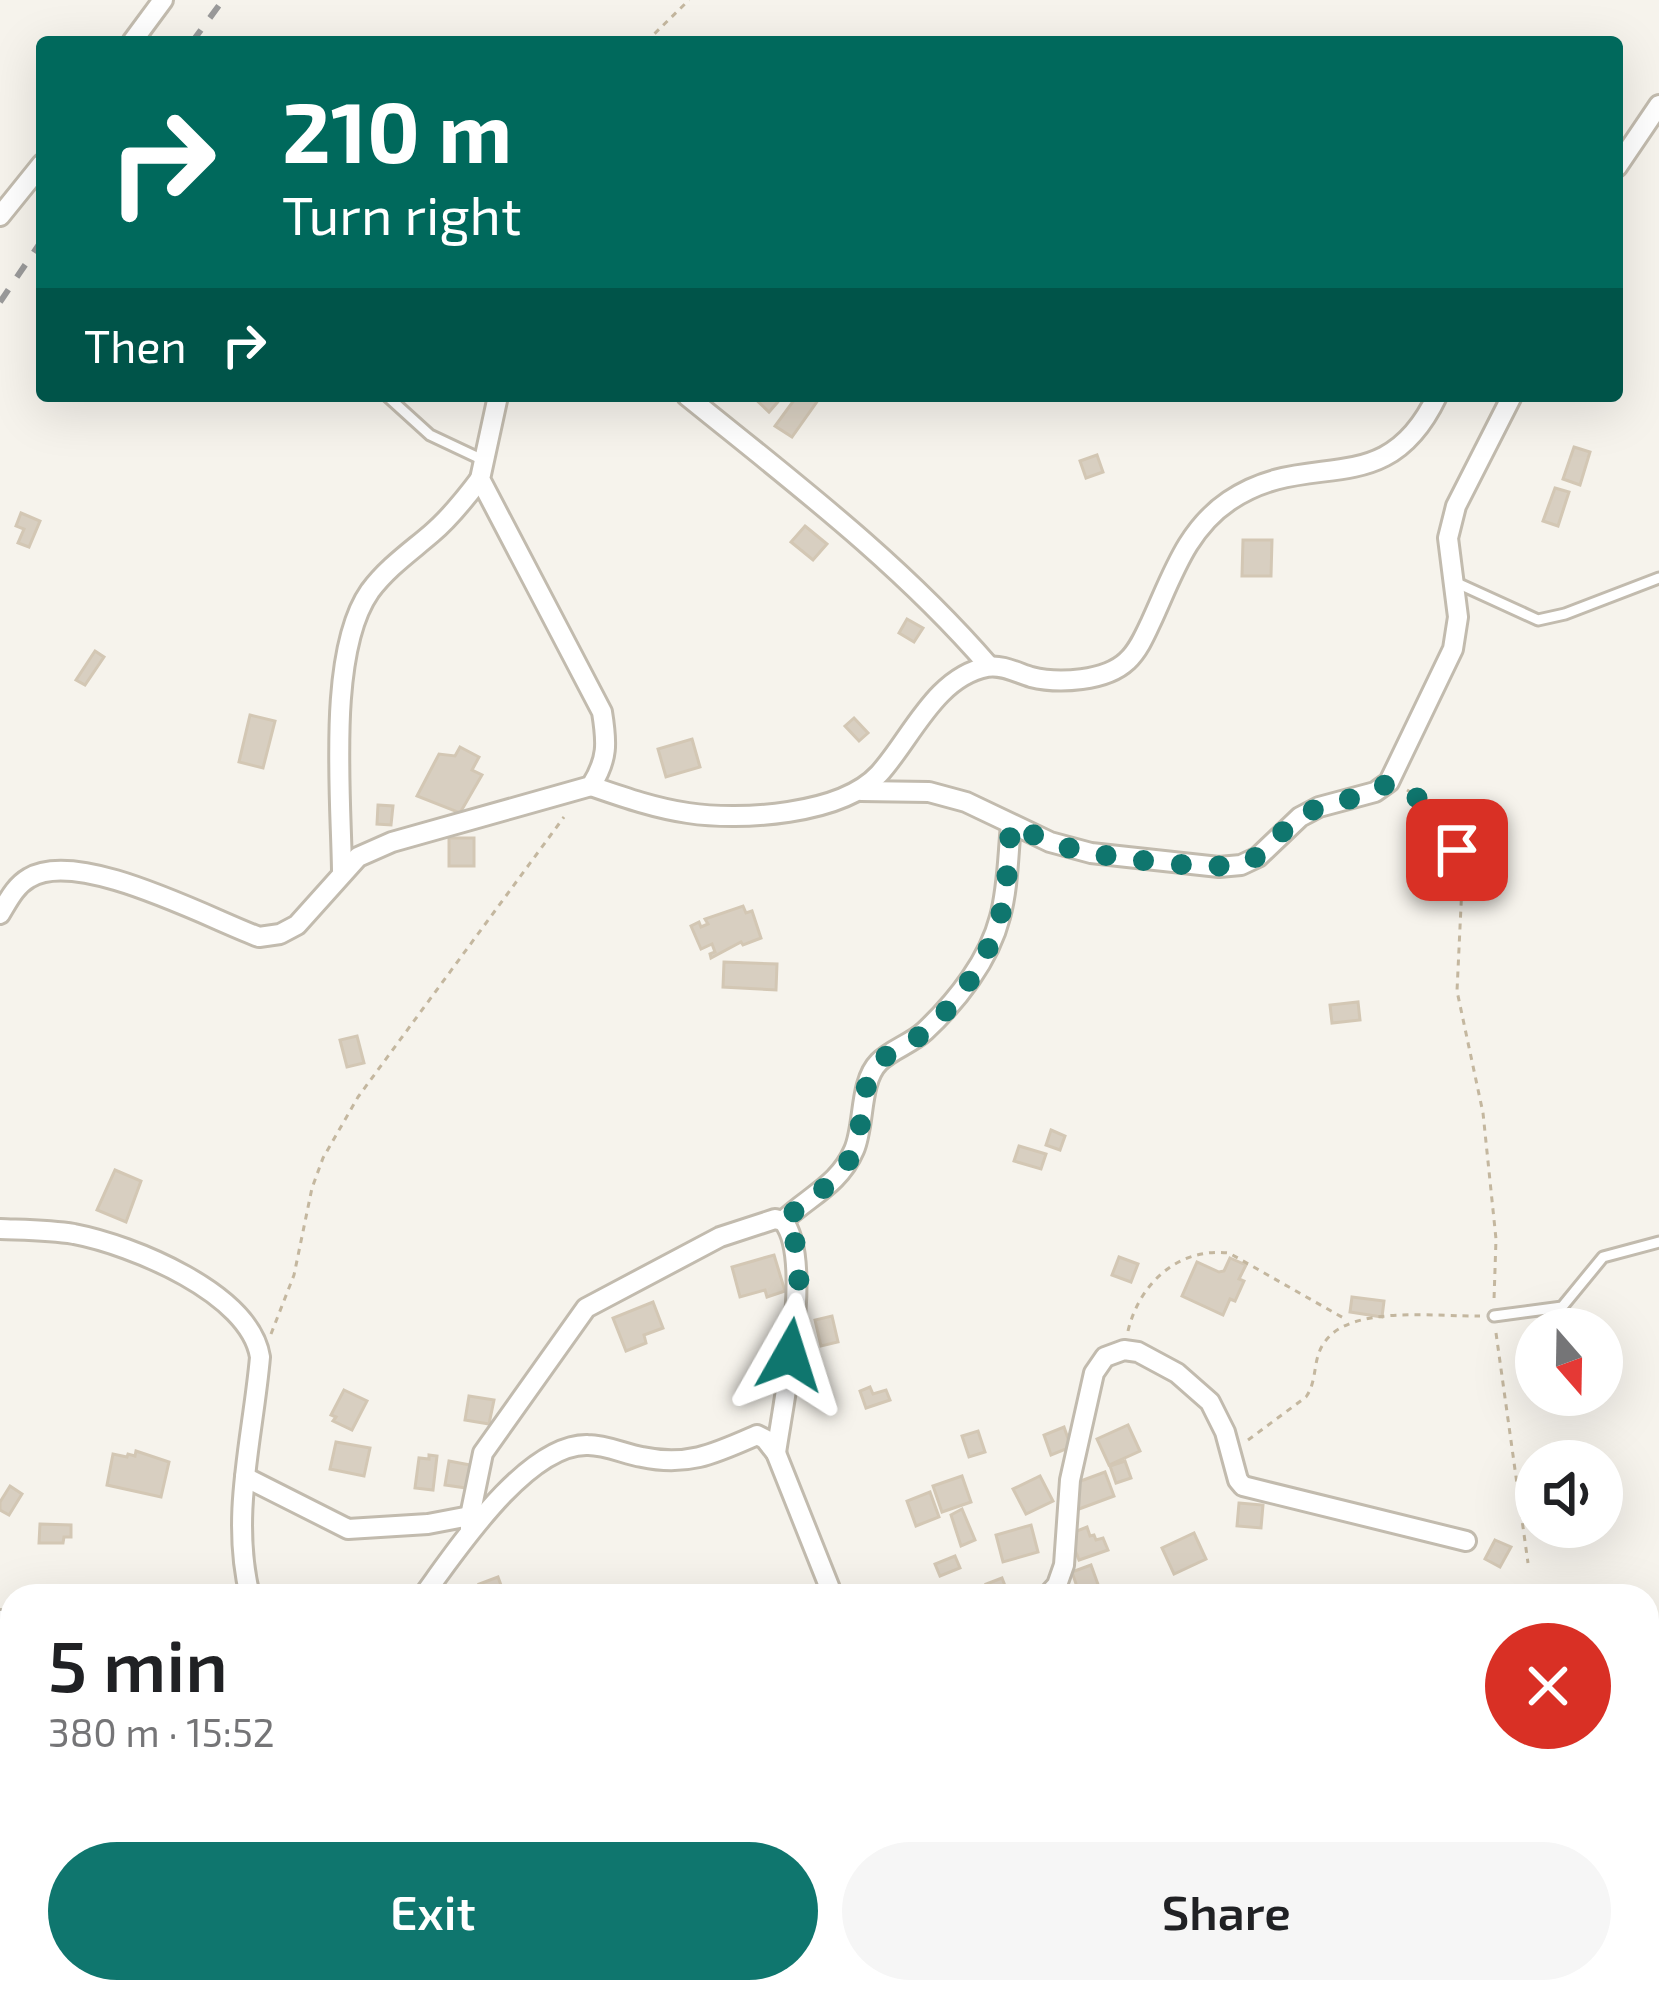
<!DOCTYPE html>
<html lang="en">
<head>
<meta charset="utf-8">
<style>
	body { margin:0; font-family:"Exo 2",sans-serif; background:#f6f6f6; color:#202124; height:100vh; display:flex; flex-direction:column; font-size:45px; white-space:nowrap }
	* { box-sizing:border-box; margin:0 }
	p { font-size:39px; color:#757577 }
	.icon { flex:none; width:66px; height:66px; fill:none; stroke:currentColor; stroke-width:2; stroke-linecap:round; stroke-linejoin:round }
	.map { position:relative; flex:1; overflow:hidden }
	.drawer { position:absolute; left:0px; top:1584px; width:1659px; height:420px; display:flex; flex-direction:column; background:#fff; border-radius:36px 36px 0 0; box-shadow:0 12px 48px #0002 }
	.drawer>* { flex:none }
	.banner { position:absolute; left:36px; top:36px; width:1587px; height:366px; border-radius:12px; box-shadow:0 12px 48px #0002; background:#00695c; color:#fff; overflow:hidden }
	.needle { width:78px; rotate:160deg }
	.buttons { position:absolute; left:1515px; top:1308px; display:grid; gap:24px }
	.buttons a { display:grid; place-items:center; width:108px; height:108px; border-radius:50%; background:#fff; box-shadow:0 12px 48px #0002; font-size:60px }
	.pin { position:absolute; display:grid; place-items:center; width:102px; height:102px; color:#fff; margin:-51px; border-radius:24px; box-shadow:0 6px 18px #0006 }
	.me { position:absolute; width:132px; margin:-66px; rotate:6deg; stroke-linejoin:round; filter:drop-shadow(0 0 9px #0008) }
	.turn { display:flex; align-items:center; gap:42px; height:252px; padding:0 48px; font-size:54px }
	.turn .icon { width:156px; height:156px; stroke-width:2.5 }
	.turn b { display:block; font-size:84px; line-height:102px }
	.then { display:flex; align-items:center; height:114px; padding:0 48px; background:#0003; gap:24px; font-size:45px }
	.round { display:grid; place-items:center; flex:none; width:126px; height:126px; border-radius:63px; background:#f6f6f6 }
	.overview { display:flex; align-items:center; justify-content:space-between; height:204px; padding:0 48px }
	h1 { font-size:72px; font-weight:600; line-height:90px }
	.primary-button { display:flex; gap:24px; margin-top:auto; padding:24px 48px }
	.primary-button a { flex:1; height:138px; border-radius:72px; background:#0f766e; color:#fff; font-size:48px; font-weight:600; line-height:138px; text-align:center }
	.primary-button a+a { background:#f6f6f6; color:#202124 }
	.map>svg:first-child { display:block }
</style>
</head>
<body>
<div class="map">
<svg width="1659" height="2004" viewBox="0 0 1659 2004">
	<rect width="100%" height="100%" fill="#f6f3ec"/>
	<path fill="#d2eab5" d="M1659 1848V2004H1517L1528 1992H1647V1861Z"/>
	<g fill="#d8cfc1" stroke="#d3c7b4" stroke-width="3">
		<path d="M752 396H783L769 412Z"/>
		<path d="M797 396H821L792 437 775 426Z"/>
		<path d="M1574 447 1590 452 1580 485 1563 479Z"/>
		<path d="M1097 455 1103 472 1086 478 1080 461Z"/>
		<path d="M1555 488 1569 492 1558 526 1543 521Z"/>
		<path d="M21 513 40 521 29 547 18 543 24 529 16 526Z"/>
		<path d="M805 526 827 544 813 560 791 542Z"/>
		<path d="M1243 540H1272L1271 576H1242Z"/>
		<path d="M907 619 923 628 914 642 899 633Z"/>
		<path d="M95 651 104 657 85 685 76 680Z"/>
		<path d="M250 715 275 721 263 768 239 762Z"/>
		<path d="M854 718 868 733 859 741 845 726Z"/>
		<path d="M692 739 700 767 666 777 658 749Z"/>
		<path d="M460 747 479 757 472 770 482 775 460 813 417 796 439 754 455 756Z"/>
		<path d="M378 805 393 806 391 825 377 824Z"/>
		<rect x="449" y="838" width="25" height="28"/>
		<path d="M743 906 746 913 752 911 761 938 743 945 741 942 711 958 710 954 715 952 712 944 701 949 691 926 699 922 701 927 708 924 705 919Z"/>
		<path d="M724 962 777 964 776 990 723 987Z"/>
		<path d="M1358 1002 1360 1020 1332 1023 1330 1005Z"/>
		<path d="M357 1036 364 1063 347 1067 340 1040Z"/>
		<path d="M1051 1130 1065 1136 1060 1150 1046 1145Z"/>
		<path d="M1019 1146 1046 1154 1041 1169 1014 1161Z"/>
		<path d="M115 1170 141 1181 126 1222 97 1210Z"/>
		<path d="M774 1255 785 1291 767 1297 765 1290 740 1297 732 1267Z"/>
		<path d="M1119 1257 1138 1264 1131 1282 1112 1275Z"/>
		<path d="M1230 1258 1246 1265 1239 1279 1244 1281 1235 1301 1230 1299 1223 1315 1182 1296 1197 1262 1219 1272 1224 1271Z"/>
		<path d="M1352 1297 1384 1301 1382 1317 1350 1312Z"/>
		<path d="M653 1302 663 1328 644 1335 646 1343 626 1351 613 1318Z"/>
		<path d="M832 1316 838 1342 821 1346 815 1320Z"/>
		<path d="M870 1387 873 1394 886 1390 890 1400 866 1408 860 1391Z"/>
		<path d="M344 1390 367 1401 352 1430 333 1421 336 1417 331 1415Z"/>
		<path d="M469 1396 494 1400 489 1424 465 1420Z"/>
		<path d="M1128 1425 1140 1451 1109 1465 1097 1439Z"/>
		<path d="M1064 1427 1071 1447 1051 1455 1044 1435Z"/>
		<path d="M978 1431 985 1452 969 1457 962 1436Z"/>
		<path d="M336 1442 370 1448 364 1476 330 1469Z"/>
		<path d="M136 1451 169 1462 161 1497 107 1485 113 1454 127 1457 128 1454 135 1456Z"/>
		<path d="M429 1455 437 1456 433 1490 415 1488 419 1458 429 1459Z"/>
		<path d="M449 1461 470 1465 466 1488 445 1485Z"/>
		<path d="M1125 1461 1131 1478 1116 1483 1110 1466Z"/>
		<path d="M1105 1472 1114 1496 1079 1509 1070 1485Z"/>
		<path d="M962 1476 971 1502 942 1512 933 1486Z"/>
		<path d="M1040 1476 1053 1501 1026 1514 1013 1489Z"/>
		<path d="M10 1486 22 1494 9 1515 0 1510V1502Z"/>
		<path d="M930 1492 939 1517 916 1526 907 1501Z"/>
		<path d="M1239 1503 1263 1505 1261 1528 1237 1526Z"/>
		<path d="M962 1509 975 1540 961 1546 951 1515Z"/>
		<path d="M40 1524 71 1525V1537H64L63 1543H39Z"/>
		<path d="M1031 1525 1038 1552 1003 1562 996 1535Z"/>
		<path d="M1087 1527 1090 1536 1094 1535 1096 1540 1103 1538 1108 1550 1079 1560 1069 1534Z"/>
		<path d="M1194 1533 1206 1559 1174 1574 1162 1548Z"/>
		<path d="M1495 1540 1511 1547 1500 1567 1485 1559Z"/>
		<path d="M955 1556 960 1568 940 1576 935 1564Z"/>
		<path d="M1091 1565 1100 1590 1080 1596 1072 1572Z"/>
		<path d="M498 1577 505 1596H484L479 1584Z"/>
		<path d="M1002 1578 1009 1596H991L986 1584Z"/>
		<path d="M274 1992 278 2004H251L248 1993Z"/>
	</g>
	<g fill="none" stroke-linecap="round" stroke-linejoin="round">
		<defs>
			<g id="lane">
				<path d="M387 396 430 435 483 460"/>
				<path d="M1457 583 1538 620 1565 614 1659 578"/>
				<path d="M1494 1316 1562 1307 1603 1257 1659 1242"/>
				<path d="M543 1992 590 1999 676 1992"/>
				<path d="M1107 1992 1111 2004"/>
			</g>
			<g id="street">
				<path d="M132 42 163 0"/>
				<path d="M1617 167 1659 105"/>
				<path d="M0 216 42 164"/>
				<path d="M687 396C792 481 900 563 989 666"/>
				<path d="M591 786C623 797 654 808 688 813 740 821 841 815 879 774 911 739 935 677 987 667 1001 664 1018 673 1031 677 1059 684 1106 681 1127 661 1138 651 1145 635 1151 622 1172 577 1186 530 1229 501 1310 446 1385 505 1437 396"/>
				<path d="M861 791 929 792 966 802 1050 842 1091 853 1219 867 1241 865 1258 857 1300 817 1319 807 1375 792 1389 782 1453 649 1458 617 1448 538 1456 506 1512 396"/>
				<path d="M342 871C341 795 327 652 370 591 387 568 410 552 431 534 450 518 465 499 480 479"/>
				<path d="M0 914C8 901 15 886 29 878 78 848 208 918 259 937L280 934 297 925 358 857 392 842 591 786C608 759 607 743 602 712L480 479 498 396"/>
				<path d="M783 1221C809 1196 839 1185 854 1150 865 1125 859 1082 879 1062 892 1049 911 1044 925 1031 957 1001 989 960 1000 917 1008 888 1008 855 1011 825"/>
				<path d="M0 1229C24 1230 50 1230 74 1234 132 1245 250 1293 260 1357 253 1438 230 1515 250 1596"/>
				<path d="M245 1477 348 1529 428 1524 470 1516"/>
				<path d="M470 1531V1516L483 1453 586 1308 720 1237 775 1219 783 1221C814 1258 783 1403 776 1453"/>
				<path d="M423 1596C456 1551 527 1443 588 1445 606 1445 625 1454 642 1457 688 1467 716 1453 757 1435L765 1439 776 1453 833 1596"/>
				<path d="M1047 1596 1057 1585 1064 1565 1070 1480 1094 1373 1105 1357 1124 1350 1138 1352 1177 1373 1210 1402 1225 1432 1238 1480 1243 1486 1466 1541"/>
				<path d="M0 1620 12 1622"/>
				<path d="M397 1992 398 2004"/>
			</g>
		</defs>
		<use href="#lane" stroke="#c2bbae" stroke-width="15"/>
		<use href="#street" stroke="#c2bbae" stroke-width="24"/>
		<g stroke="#c4b79f" stroke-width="3" stroke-dasharray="6 6" stroke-linecap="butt">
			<path d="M646 42 689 0"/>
			<path d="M1407 790 1440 810 1457 850 1462 885 1457 991 1483 1113 1496 1239 1494 1300"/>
			<path d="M1128 1331C1139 1284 1178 1247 1229 1253L1347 1320"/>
			<path d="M1496 1333 1528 1563"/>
			<path d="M271 1334 294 1275 312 1188 323 1158 358 1097 564 817"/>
			<path d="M1248 1440 1306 1397C1318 1380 1312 1360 1324 1343 1349 1304 1438 1317 1480 1316"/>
			<path d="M1647 1848 1659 1831"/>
			<path d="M1364 1992 1374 2004"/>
			<path d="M1527 2004 1533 1992"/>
		</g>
		<use href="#lane" stroke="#fff" stroke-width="9"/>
		<use href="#street" stroke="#fff" stroke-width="18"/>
		<g stroke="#9a9a9a" stroke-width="6" stroke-dasharray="15 15" stroke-linecap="butt">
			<path d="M192 42 223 0"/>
			<path d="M0 302 42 240"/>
		</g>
	</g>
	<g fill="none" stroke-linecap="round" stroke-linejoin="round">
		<path stroke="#0f766e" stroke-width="21" stroke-dasharray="0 37.8" d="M790 1355C794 1315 811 1254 784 1221 809 1196 839 1185 854 1150 865 1125 859 1082 879 1062 889 1052 906 1046 918 1037 954 1010 988 960 1000 917 1008 888 1008 855 1011 825 1036 836 1062 848 1090 853 1120 858 1223 873 1247 862 1270 852 1282 827 1303 815 1331 799 1364 801 1389 782L1440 811 1457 850"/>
	</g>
</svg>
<div class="buttons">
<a><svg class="needle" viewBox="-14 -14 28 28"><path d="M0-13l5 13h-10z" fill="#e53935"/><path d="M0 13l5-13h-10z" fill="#757577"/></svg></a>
<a><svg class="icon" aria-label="sound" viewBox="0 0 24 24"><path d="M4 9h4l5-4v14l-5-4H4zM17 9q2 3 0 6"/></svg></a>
</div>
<div class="pin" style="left:1457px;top:850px;background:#d93025"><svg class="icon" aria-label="arrive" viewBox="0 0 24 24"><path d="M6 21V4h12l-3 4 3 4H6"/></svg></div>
<svg class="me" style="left:790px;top:1355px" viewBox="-20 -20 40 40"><path d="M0-17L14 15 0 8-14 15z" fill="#0f766e" stroke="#fff" stroke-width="4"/></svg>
<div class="banner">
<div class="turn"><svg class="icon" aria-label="right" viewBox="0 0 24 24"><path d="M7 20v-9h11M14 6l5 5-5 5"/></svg><div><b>210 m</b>Turn right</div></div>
<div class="then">Then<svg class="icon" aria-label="right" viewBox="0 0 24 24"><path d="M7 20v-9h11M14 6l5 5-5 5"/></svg></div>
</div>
<section class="drawer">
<div class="overview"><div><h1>5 min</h1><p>380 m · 15:52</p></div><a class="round" style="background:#d93025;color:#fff"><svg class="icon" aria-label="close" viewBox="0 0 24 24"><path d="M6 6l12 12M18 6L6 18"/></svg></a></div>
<div class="primary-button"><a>Exit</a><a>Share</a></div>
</section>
</div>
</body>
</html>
